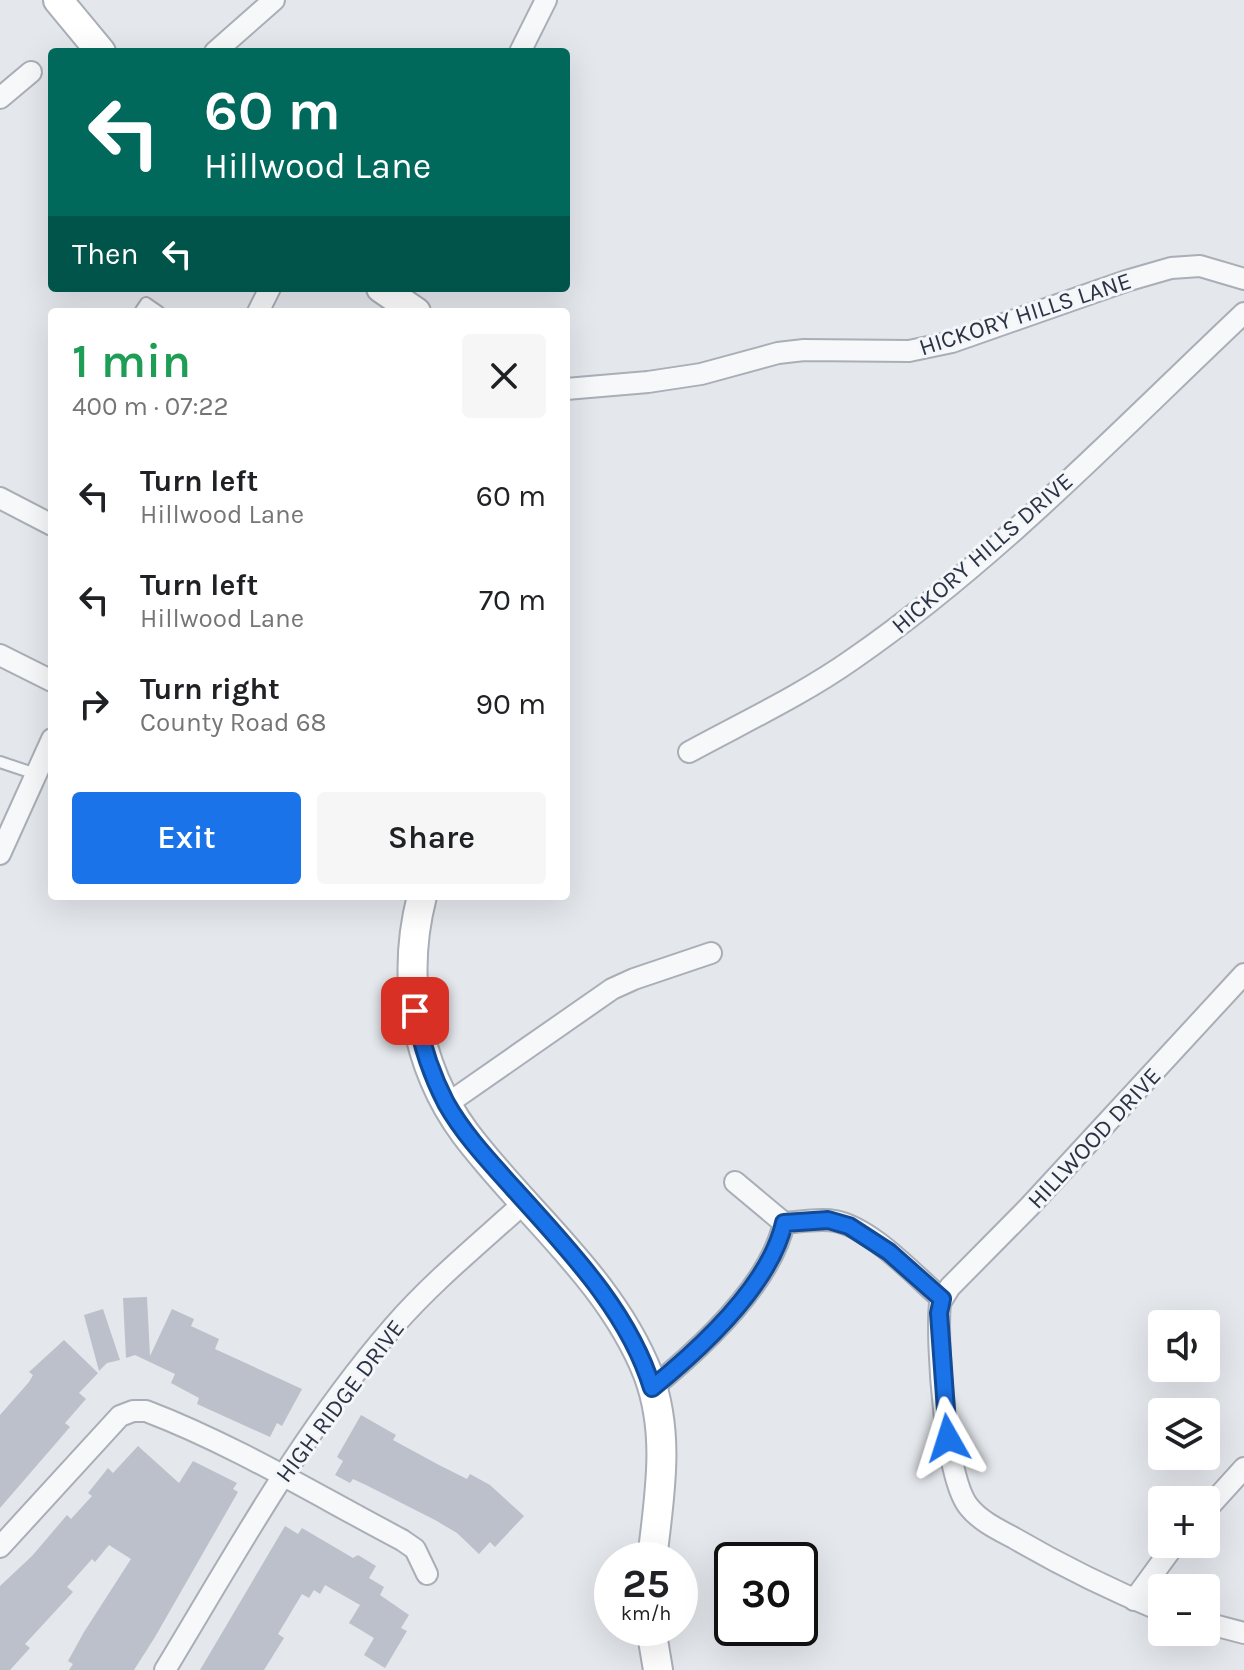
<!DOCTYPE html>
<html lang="en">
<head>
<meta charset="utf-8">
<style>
	body { margin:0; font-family:Karla,sans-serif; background:#f6f6f6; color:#202124; height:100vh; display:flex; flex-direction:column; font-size:30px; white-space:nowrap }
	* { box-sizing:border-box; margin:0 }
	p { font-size:26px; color:#757577 }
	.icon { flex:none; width:44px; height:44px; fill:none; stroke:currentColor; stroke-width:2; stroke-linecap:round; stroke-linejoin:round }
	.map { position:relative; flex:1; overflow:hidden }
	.details { position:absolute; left:48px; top:308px; width:522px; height:592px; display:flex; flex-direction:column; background:#fff; border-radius:8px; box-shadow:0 8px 32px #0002 }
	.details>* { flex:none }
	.top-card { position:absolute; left:48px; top:48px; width:522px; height:244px; border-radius:8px; box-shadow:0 8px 32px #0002; background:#00695c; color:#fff; overflow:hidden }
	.tools { position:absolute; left:1148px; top:1310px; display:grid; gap:16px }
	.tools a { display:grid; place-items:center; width:72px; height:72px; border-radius:8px; background:#fff; box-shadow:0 8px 32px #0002; font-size:40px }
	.speed { position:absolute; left:594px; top:1542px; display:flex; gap:16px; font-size:40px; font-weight:700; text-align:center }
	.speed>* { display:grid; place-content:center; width:104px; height:104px; border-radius:50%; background:#fff; box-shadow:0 8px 32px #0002; line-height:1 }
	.speed small { font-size:20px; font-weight:400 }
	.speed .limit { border:4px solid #111; border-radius:12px; background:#fff; color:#111 }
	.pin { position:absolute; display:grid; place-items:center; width:68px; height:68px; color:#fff; margin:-34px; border-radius:16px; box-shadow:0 4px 12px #0006 }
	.me { position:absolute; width:88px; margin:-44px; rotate:354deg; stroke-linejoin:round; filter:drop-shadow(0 0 6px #0008) }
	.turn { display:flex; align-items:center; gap:28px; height:168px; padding:0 24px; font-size:36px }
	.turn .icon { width:104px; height:104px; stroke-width:2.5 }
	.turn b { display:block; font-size:56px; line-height:68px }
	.then { display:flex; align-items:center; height:76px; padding:0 24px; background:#0003; gap:16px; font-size:30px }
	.round { display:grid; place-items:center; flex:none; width:84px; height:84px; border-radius:8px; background:#f6f6f6 }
	.overview { display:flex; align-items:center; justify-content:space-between; height:136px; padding:0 24px }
	h1 { font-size:48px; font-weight:600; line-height:60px; color:#1e9e55 }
	.button { display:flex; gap:16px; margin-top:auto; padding:16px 24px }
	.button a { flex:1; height:92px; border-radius:8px; background:#1a73e8; color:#fff; font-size:32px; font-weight:600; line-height:92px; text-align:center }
	.button a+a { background:#f6f6f6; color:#202124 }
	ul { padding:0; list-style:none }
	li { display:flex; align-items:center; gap:24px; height:104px; padding:0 24px }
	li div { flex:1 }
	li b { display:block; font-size:30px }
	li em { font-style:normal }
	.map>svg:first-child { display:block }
</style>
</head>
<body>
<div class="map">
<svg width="1244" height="1670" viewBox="0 0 1244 1670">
	<rect width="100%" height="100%" fill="#e4e7ec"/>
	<g fill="#bbc0ca">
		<path d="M147 1297 150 1356 172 1309 194 1319 191 1326 219 1339 215 1349 302 1389 282 1426 277 1423 270 1437 197 1404 199 1398 171 1383 175 1374 135 1355 126 1358 123 1298Z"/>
		<path d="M103 1309 120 1360 107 1363 99 1371 84 1315Z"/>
		<path d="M64 1340 98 1373 79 1393 86 1399 65 1423 70 1427 0 1508V1415L29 1382 33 1375 29 1372Z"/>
		<path d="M361 1415 396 1435 393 1440 439 1465 467 1479 470 1474 490 1485 524 1516 495 1547 490 1542 479 1554 457 1533 435 1520 368 1486 353 1479 350 1483 335 1475 343 1461 337 1457Z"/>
		<path d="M138 1446 179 1483 193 1461 237 1483 233 1489 238 1492 155 1637 134 1670H69L73 1664 68 1661 84 1632 131 1559 109 1545 95 1562 92 1559 67 1587 73 1592 25 1644 30 1648 10 1670H0V1586L32 1556 67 1515 71 1519 92 1496 88 1493 108 1468 113 1473Z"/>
		<path d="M285 1526 298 1534 302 1528 353 1558 358 1555 376 1566 369 1578 384 1587 380 1595 409 1615 401 1628 407 1631 385 1668 364 1655 374 1638 349 1623 360 1605 325 1585 320 1594 314 1590 309 1598 302 1594 278 1634 284 1638 264 1670H200Z"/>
	</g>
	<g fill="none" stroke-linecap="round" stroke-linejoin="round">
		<defs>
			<g id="lane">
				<path d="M140 312 146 303 159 312"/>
				<path d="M0 762 36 774"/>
			</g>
			<g id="street">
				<path d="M215 52 274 0"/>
				<path d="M520 52 546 0"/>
				<path d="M0 98 31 72"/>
				<path d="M258 312 270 288"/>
				<path d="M566 389 648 382 701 374 778 353 804 350 909 351 952 342 1126 281 1171 268 1200 266 1244 279"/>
				<path d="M0 498 52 525"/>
				<path d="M0 655 52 681"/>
				<path d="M689 752C744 722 802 695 853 659 996 560 1118 432 1244 313"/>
				<path d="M0 854 52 739"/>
				<path d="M447 1104 612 989 634 979 711 953"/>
				<path d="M735 1182 784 1223"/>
				<path d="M784 1223C800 1222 819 1218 835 1221 872 1228 913 1274 942 1299"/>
				<path d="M652 1388C700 1349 770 1285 784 1223"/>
				<path d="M1206 1510 1244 1468"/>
				<path d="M0 1547 120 1416 133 1411H146C235 1445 318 1496 402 1540L415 1549 427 1574"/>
				<path d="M1134 1600 1175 1544"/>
				<path d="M1162 1611C1111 1590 1062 1566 1014 1538 999 1530 980 1521 969 1507 945 1479 936 1342 940 1303L950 1287 1029 1207 1244 974"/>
				<path d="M1206 1623 1244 1633"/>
				<path d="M165 1670C237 1551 302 1432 393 1327 433 1281 481 1242 525 1202"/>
			</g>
			<g id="secondary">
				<path d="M58 0 101 52"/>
				<path d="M381 288 416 312"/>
				<path d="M422 896C401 977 415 1065 465 1133 525 1213 610 1278 648 1374 671 1435 659 1497 652 1560"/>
				<path d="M651 1628 658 1670"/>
			</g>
		</defs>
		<use href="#lane" stroke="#a9aeb7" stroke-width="14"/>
		<use href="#street" stroke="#a9aeb7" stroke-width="24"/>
		<use href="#secondary" stroke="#a9aeb7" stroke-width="32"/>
		<use href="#lane" stroke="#f7f8fa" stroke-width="10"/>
		<use href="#street" stroke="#f7f8fa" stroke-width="20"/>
		<use href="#secondary" stroke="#fff" stroke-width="28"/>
	</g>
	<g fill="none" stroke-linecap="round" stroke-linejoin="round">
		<defs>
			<path id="route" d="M415 1011C421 1043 431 1074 446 1103 464 1135 490 1162 514 1189 566 1247 629 1311 652 1388 700 1349 770 1285 784 1223L828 1220 849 1226 889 1252 942 1299 939 1313 948 1438"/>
		</defs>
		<use href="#route" stroke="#114b97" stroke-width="20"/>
		<use href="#route" stroke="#1a73e8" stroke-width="14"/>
	</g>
	<g text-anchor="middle" stroke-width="6" stroke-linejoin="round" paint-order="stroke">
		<g font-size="24" fill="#2b3445" stroke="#f4f6f9">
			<text transform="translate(1025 314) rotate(-18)" y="8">HICKORY HILLS LANE</text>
			<text transform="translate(982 553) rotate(-41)" y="8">HICKORY HILLS DRIVE</text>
			<text transform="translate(1094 1138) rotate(-47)" y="8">HILLWOOD DRIVE</text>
			<text transform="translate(340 1401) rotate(-53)" y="8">HIGH RIDGE DRIVE</text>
		</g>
	</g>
</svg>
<div class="tools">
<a><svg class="icon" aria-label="sound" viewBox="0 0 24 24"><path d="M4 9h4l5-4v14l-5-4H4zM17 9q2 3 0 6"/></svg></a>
<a><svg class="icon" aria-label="layers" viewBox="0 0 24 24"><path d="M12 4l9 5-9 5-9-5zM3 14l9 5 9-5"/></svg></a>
<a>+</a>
<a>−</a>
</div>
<div class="speed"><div>25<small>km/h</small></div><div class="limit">30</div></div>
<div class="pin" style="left:415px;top:1011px;background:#d93025"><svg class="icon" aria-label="arrive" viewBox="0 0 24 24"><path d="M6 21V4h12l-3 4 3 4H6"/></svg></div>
<svg class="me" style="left:948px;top:1438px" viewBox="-20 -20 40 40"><path d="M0-17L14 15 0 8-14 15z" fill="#1a73e8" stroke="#fff" stroke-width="4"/></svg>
<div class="top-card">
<div class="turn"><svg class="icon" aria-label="left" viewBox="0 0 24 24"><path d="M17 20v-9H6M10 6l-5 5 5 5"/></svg><div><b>60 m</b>Hillwood Lane</div></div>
<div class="then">Then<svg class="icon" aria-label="left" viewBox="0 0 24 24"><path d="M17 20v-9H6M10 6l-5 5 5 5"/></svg></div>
</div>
<section class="details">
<div class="overview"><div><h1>1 min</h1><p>400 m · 07:22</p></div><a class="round"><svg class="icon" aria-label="close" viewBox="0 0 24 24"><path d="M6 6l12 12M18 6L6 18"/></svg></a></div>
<ul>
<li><svg class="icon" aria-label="left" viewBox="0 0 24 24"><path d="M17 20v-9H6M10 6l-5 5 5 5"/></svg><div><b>Turn left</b><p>Hillwood Lane</p></div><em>60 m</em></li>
<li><svg class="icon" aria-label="left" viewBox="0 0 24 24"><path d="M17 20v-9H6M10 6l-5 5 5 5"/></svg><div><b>Turn left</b><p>Hillwood Lane</p></div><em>70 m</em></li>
<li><svg class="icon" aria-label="right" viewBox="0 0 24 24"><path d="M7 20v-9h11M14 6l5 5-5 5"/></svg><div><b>Turn right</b><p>County Road 68</p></div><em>90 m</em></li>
</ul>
<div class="button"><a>Exit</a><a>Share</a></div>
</section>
</div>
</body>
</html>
